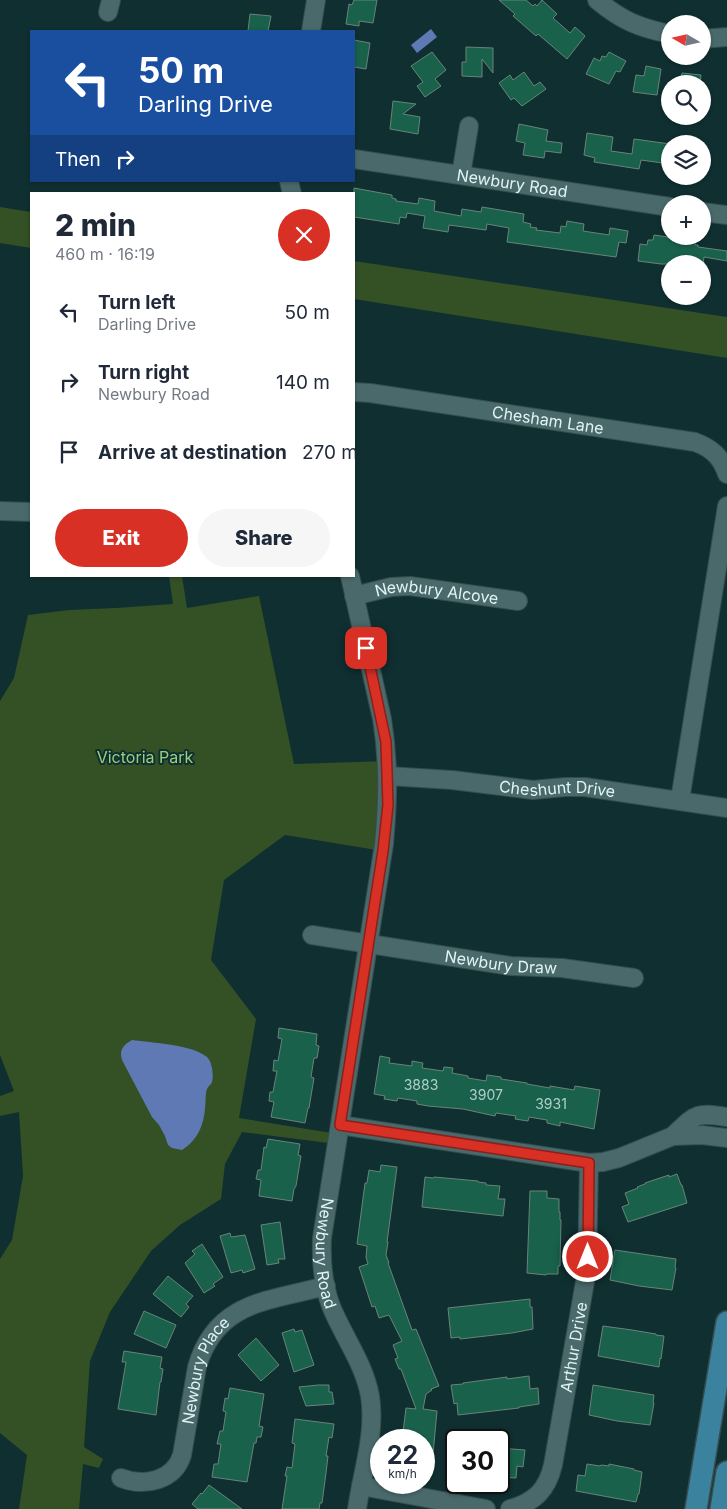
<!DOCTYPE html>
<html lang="en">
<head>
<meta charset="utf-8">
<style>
	body { margin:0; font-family:Inter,sans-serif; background:#f6f6f7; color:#1f2937; height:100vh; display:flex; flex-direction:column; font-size:19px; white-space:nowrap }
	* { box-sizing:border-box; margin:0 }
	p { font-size:16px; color:#747a83 }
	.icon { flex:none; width:28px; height:28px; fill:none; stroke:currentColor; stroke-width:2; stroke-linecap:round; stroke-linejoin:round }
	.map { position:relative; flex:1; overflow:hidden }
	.side { position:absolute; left:30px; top:192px; width:325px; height:385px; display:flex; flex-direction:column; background:#fff; border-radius:0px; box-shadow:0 1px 4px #0004 }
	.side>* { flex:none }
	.top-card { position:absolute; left:30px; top:30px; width:325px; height:152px; border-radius:0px; box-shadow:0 1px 4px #0004; background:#1a4fa0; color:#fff; overflow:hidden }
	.needle { width:32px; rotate:279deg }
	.buttons { position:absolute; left:661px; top:15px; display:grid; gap:10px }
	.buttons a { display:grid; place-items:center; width:50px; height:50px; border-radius:50%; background:#fff; box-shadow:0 1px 4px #0004; font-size:25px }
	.speed { position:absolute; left:370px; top:1429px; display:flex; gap:10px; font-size:25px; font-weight:700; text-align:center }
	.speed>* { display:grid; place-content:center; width:65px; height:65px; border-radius:50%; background:#fff; box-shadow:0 1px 4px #0004; line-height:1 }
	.speed small { font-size:12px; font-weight:400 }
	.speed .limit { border:2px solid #111; border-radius:8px; background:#fff; color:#111 }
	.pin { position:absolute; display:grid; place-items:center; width:42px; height:42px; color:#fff; margin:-21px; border-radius:10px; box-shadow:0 2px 8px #0006 }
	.me { position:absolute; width:55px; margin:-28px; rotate:0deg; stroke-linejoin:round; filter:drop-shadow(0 0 4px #0008) }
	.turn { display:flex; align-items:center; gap:18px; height:105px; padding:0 25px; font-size:22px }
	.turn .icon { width:65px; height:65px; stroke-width:2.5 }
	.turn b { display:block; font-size:35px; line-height:42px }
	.then { display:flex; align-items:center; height:48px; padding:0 25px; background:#0003; gap:10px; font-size:19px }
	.round { display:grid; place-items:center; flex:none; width:52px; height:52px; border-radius:26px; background:#f6f6f7 }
	.head { display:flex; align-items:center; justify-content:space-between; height:85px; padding:0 25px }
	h1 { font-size:30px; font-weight:800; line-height:38px }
	.primary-button { display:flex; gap:10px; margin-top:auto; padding:10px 25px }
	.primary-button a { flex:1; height:58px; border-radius:30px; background:#d93025; color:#fff; font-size:20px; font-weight:800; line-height:58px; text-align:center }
	.primary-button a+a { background:#f6f6f7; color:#1f2937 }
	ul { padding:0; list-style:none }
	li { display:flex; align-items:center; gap:15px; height:70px; padding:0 25px }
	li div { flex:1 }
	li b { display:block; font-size:19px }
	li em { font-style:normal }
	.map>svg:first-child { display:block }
</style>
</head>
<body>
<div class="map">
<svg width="727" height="1509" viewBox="0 0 727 1509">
	<rect width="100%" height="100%" fill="#102f31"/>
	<g fill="#345025">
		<path d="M0 207 31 212V248L0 243Z"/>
		<path d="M354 261 727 317V358L354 299Z"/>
		<path d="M169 576H182L187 608 259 596 294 764 387 761 383 851 285 835 224 880 211 960 256 1019 239 1118 338 1134 336 1144 242 1132 225 1164 221 1199 180 1225 151 1251 110 1312 90 1361 84 1447 103 1459 99 1468 83 1464 79 1509H19L27 1455 0 1433V1259L12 1240 23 1176 19 1112 0 1116V1096L14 1091 0 1055V701L14 678 28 615 69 610 116 608 173 604Z"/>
	</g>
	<g fill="#5f79b5">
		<path d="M431 29 437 37 417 53 411 45Z"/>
		<path d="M132 1040C152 1043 191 1044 207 1057 212 1061 214 1076 212 1082 211 1085 208 1086 207 1089 205 1094 206 1102 205 1108 204 1125 197 1141 182 1150L172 1148 168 1145 165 1136 159 1125 152 1117 122 1060C119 1050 123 1045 132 1040Z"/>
	</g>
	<g fill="#19614b" stroke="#688479">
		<path d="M354 0H377L373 23 359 21V26L346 24 349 4 352 5Z"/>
		<path d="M499 0H526L533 6 535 4 537 6 542 0 557 14 553 18 570 33 575 27 585 36 567 59 538 34 536 36 513 16 515 14Z"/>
		<path d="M250 14 271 16 268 31H248Z"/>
		<path d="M354 40 370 43 366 69 354 67Z"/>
		<path d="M466 47 493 48V73L482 59V77L462 76V62H466Z"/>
		<path d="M432 52 446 70 435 79 441 86 425 97 417 86 423 82 411 66Z"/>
		<path d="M609 52 626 61 620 72 616 71 609 84 586 74 594 58 600 61 602 56 606 57Z"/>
		<path d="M646 66 661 69 657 95 633 92 636 75 644 76Z"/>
		<path d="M524 72 534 86 540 82 546 89 522 106 514 98 511 100 499 83 510 75 513 80Z"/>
		<path d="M682 73 701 75 700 84H680Z"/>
		<path d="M393 101 416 104 403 114 420 117 418 134 390 129Z"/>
		<path d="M519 124 548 130 546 141 562 143 561 153 545 151 544 158 523 155 525 143 516 141Z"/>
		<path d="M587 133 613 137 611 151 632 154 634 139 670 144V164L641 160 639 169 594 162 595 158 584 155Z"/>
		<path d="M354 188 392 195V198L396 199V201L418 204 419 198 435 201 434 211 461 216 462 209 481 212 482 207 524 214 523 222 531 224 530 227 537 228 536 230 560 233 561 226 566 227 567 221 584 224 583 231 609 235 610 228 628 231 626 243 619 242 616 257 507 242 509 228 487 224 486 230 449 225 448 232 423 228 425 216 407 213 406 218 400 217 399 224 354 217Z"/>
		<path d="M654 235 695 241V245H698V247L727 251V261L704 257 703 264H661L638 261 640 244 647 245 648 240H653Z"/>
		<path d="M279 1028 317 1034 316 1045 319 1046 317 1058H314L311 1077 314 1078 309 1108H308L305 1123 271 1117 274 1102 269 1101 270 1092H273L277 1071H273L274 1060 278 1061 282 1039 278 1038Z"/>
		<path d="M380 1056 390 1058 389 1063 412 1066V1061L423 1063 422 1068 443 1071 444 1067 453 1068 452 1073 468 1076V1078L486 1081 487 1075 501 1077V1079L527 1083V1084L550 1088V1086L574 1090 575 1086 600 1090 594 1129 560 1122V1126L547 1123V1120L529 1117 528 1121 515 1119 516 1116 496 1113 495 1116 463 1109 428 1106 417 1104V1101L398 1098 397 1101 384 1099 385 1096 374 1094Z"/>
		<path d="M268 1139 300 1144 298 1155 301 1156 296 1186 294 1189 292 1201 259 1196 261 1180 256 1179 258 1170H261L264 1147 266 1148Z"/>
		<path d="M381 1165 397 1167 387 1242H388L386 1255 389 1263H388L412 1330 416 1329 439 1386 431 1389 432 1390 426 1394 423 1409 437 1411 431 1476H424V1440H402L406 1408 416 1409 401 1369H399L395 1359 398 1358 393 1345 402 1341 389 1315 379 1318 375 1306 372 1307 359 1267 368 1264 366 1257 367 1246 357 1244 365 1183H367L369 1170 380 1172Z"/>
		<path d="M677 1174 681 1185H682L687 1203 628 1222 622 1207 629 1204 625 1193 638 1188 637 1187 645 1184V1183L669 1175V1177Z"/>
		<path d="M425 1177 433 1178 434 1177 478 1181V1182L486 1183V1185L500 1186 498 1199H505L503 1216 422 1207Z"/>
		<path d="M530 1191H547V1198L559 1199V1212H560V1220H561L560 1266H558V1274H546V1275L527 1273Z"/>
		<path d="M280 1222 285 1259H278L279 1263 267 1265 261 1225Z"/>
		<path d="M230 1233 231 1237 245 1235 255 1269 243 1273 242 1270 231 1273 220 1236Z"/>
		<path d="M202 1244 223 1277 213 1284 215 1286 204 1293 185 1263 195 1254 192 1251Z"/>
		<path d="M615 1250 676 1259 675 1267 676 1268 672 1290 639 1286 610 1280Z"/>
		<path d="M168 1276 193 1296 186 1304 189 1307 181 1317 153 1294Z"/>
		<path d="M530 1299V1307H532L533 1329 512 1333 460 1339V1337L451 1338 448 1308Z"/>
		<path d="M144 1311 176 1325 166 1348 134 1334Z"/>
		<path d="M603 1326 632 1330 656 1334V1335L664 1336 661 1359 660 1358 659 1367 598 1356Z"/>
		<path d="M294 1329 295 1332 302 1330 314 1365 294 1372 282 1333Z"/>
		<path d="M256 1338 279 1365 261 1381 238 1355Z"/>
		<path d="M124 1351 162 1357 160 1368 163 1369 161 1382H160L156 1415 118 1409 126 1362H122Z"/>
		<path d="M529 1376 530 1389 538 1388 539 1404 519 1407V1408L458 1415 457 1403 454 1404 451 1385 463 1384V1383L507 1377V1379Z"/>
		<path d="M318 1385H329V1392H332L334 1404 306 1406 299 1387Z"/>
		<path d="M593 1385 654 1395 653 1403H654L650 1425 617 1421 589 1415Z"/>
		<path d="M230 1388 264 1394 259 1426 263 1427 261 1437H257L256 1443H254L247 1482 212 1477 214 1464H218L221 1444H217L220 1431H223L226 1412 223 1411 225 1398 228 1399Z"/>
		<path d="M295 1419 334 1424 332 1438 329 1437 326 1456H328L326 1473 322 1503H320L319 1509H282L287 1476H285L287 1467 292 1468 295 1444 292 1443Z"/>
		<path d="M499 1448 525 1450 523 1467 517 1466 516 1478 499 1477Z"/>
		<path d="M587 1464 600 1466 601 1465 609 1466V1464L634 1469V1470L642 1472 639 1494H638L636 1502 576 1491 578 1475 585 1476Z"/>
		<path d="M209 1485 242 1509H198L192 1504 201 1493 202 1494Z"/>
	</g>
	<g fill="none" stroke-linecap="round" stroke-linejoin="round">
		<defs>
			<g id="minor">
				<path d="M597 0C621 20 639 28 670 34"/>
				<path d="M108 12 111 0"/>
				<path d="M311 31 316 0"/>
				<path d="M702 39 727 37"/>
				<path id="s1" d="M354 159 670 207"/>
				<path d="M461 175 469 126"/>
				<path d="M289 181 292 194"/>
				<path d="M702 212 727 215"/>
				<path id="s2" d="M354 392 370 393 695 442C711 448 721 456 727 474"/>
				<path d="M0 511 31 512"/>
				<path id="s3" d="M350 576 382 719C389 762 388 801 384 844L322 1238C321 1261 323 1285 331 1306 343 1336 364 1363 370 1396 376 1434 362 1472 357 1509"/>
				<path id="s4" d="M354 596 391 587 410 586 518 601"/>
				<path id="s5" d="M388 776 452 780 533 790 565 787H585L727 808"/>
				<path d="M680 800 727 506"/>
				<path id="s6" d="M312 935 511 966 562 968 634 978"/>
				<path d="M340 1125 589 1163 603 1162 619 1158 673 1136 702 1135 727 1138"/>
				<path d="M673 1136C696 1114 695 1112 727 1117"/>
				<path id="s7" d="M121 1478C144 1487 174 1481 182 1455L197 1367C216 1301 269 1301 326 1286"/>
				<path d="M361 1486 486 1509"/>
				<path id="s8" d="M510 1509C535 1502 547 1490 553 1465L587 1270 589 1163"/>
			</g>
			<g id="major">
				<path d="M696 1509 727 1322"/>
				<path d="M721 1509 727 1472"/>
			</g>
		</defs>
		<use href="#minor" stroke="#364c4e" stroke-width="20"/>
		<use href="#major" stroke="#364c4e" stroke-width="24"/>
		<use href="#minor" stroke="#49696a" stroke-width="18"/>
		<use href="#major" stroke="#3b829e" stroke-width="21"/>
	</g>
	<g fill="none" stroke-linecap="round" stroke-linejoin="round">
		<defs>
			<path id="route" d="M366 648 386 742 388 805 383 851 340 1125 589 1163 588 1257"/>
		</defs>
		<use href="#route" stroke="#8d1f18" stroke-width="12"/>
		<use href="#route" stroke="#d93025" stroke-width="9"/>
	</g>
	<g text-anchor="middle" stroke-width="4" stroke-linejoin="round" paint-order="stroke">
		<g font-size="14" fill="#afceca">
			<text x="421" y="1090">3883</text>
			<text x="486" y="1100">3907</text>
			<text x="551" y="1109">3931</text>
		</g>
		<g font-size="16" fill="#e1f3f4" stroke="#102f31">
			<text dy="6" stroke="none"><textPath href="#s1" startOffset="160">Newbury Road</textPath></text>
			<text dy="6" stroke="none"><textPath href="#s2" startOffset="196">Chesham Lane</textPath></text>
			<text dy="6" stroke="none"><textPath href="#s4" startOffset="84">Newbury Alcove</textPath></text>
			<text dy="6" stroke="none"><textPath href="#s5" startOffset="170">Cheshunt Drive</textPath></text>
			<text dy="6" stroke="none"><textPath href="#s6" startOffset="191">Newbury Draw</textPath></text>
			<text dy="6" stroke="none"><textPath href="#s3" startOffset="686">Newbury Road</textPath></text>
			<text dy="6" stroke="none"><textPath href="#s8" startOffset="185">Arthur Drive</textPath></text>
			<text dy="6" stroke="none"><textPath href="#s7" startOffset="162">Newbury Place</textPath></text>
		</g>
		<g font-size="16" fill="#98d17c" stroke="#102f31">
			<text x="145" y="763">Victoria Park</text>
		</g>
	</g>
</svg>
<div class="buttons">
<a><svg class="needle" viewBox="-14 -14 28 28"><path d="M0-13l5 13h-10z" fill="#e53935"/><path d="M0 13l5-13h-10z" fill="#747a83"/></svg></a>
<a><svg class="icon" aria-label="search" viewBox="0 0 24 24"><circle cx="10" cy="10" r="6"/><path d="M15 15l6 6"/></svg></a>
<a><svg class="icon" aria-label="layers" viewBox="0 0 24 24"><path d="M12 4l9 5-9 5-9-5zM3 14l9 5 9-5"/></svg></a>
<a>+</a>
<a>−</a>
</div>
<div class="speed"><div>22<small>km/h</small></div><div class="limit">30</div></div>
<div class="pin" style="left:366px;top:648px;background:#d93025"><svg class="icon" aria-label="arrive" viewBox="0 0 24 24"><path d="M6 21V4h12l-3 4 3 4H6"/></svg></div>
<svg class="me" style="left:588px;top:1257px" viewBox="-20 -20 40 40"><circle r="17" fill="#d93025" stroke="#fff" stroke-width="3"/><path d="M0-11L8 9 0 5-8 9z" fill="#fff"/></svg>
<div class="top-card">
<div class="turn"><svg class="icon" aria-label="left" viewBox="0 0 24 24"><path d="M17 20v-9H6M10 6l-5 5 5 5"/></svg><div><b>50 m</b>Darling Drive</div></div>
<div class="then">Then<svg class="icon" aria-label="right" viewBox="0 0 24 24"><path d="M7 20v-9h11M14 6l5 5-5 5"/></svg></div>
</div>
<section class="side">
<div class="head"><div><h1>2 min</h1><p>460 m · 16:19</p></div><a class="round" style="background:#d93025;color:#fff"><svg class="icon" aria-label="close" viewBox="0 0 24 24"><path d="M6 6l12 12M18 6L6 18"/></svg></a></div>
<ul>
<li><svg class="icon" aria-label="left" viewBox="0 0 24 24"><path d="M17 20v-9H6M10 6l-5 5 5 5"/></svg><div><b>Turn left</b><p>Darling Drive</p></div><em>50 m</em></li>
<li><svg class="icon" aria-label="right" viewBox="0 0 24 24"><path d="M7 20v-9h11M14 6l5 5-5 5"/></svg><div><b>Turn right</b><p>Newbury Road</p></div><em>140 m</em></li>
<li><svg class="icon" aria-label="arrive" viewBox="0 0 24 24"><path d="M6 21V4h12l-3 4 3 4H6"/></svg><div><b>Arrive at destination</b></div><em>270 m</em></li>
</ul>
<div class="primary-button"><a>Exit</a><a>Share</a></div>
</section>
</div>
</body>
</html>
